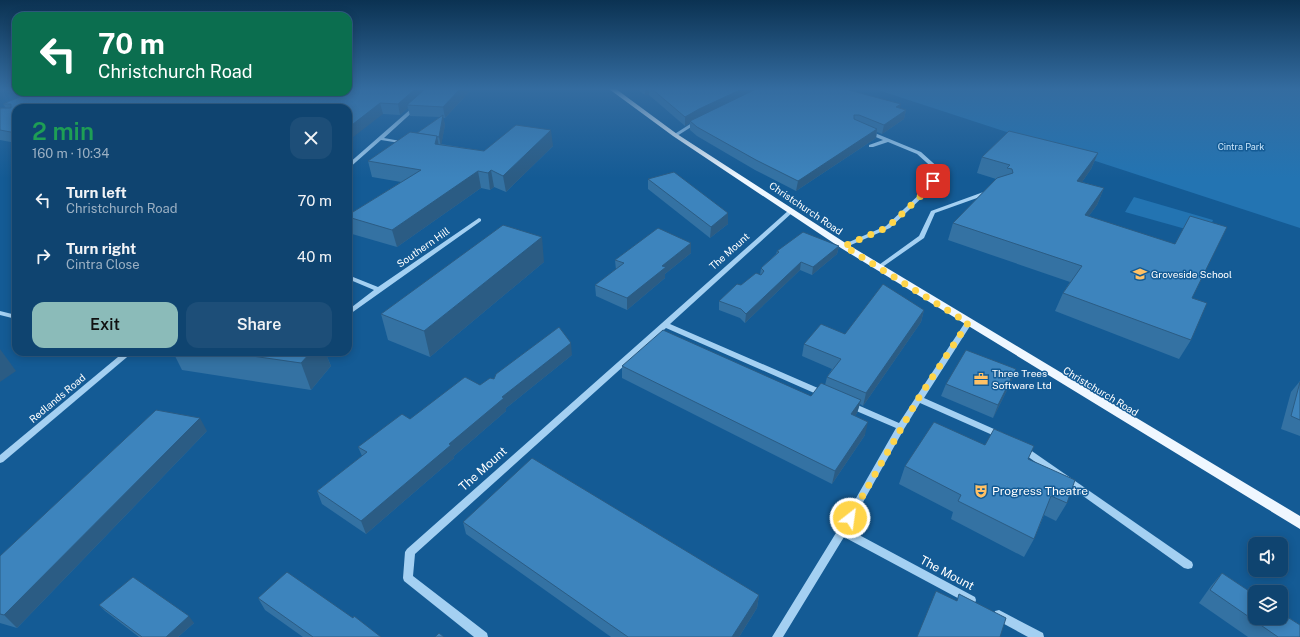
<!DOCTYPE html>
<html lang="en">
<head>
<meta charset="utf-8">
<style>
	body { margin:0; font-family:"Public Sans",sans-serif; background:#1d4e78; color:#f1f3f6; height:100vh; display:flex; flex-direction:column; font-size:15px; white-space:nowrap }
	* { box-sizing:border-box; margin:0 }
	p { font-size:13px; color:#9bb0c3 }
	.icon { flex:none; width:22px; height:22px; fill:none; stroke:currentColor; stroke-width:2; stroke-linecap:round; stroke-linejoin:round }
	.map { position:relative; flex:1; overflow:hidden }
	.details { position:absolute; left:12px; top:104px; width:340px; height:252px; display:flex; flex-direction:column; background:#0f4470; border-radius:12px; box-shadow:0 2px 10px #0003,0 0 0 1px #2f5c83 }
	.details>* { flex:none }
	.hud { position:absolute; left:12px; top:12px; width:340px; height:84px; border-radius:12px; box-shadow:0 2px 10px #0003,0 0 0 1px #2f5c83; background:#0b6e4f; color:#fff; overflow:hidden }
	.buttons { position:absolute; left:1248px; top:537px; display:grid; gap:8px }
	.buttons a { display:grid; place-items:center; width:40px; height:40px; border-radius:8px; background:#0f4470; box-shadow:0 2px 10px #0003,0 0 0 1px #2f5c83; font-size:20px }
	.pin { position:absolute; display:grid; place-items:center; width:34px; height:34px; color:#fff; margin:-17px; border-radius:8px; box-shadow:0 2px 6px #0006 }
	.me { position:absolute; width:44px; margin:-22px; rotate:30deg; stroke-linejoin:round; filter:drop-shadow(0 0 3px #0008) }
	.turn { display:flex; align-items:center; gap:14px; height:84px; padding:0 20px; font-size:18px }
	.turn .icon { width:52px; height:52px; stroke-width:2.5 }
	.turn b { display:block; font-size:28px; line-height:34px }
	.round { display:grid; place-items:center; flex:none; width:42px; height:42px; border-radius:12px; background:#1d4e78 }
	.head { display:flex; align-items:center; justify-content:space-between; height:68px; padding:0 20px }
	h1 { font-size:24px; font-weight:600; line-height:30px; color:#1e9e55 }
	.action { display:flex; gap:8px; margin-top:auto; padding:8px 20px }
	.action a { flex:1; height:46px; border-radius:12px; background:#8bbbb9; color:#111; font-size:16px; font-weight:600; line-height:46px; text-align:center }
	.action a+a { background:#1d4e78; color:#f1f3f6 }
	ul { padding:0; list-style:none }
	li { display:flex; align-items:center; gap:12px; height:56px; padding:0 20px }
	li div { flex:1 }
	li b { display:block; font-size:15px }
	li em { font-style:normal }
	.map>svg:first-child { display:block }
</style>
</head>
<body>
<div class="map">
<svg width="1300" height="637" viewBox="0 0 1300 637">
	<rect width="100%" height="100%" fill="#145b95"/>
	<g fill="#2374b2">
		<path d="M875 89H1300V228Z"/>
		<path d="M1134 197 1213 220 1207 235 1125 212Z"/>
	</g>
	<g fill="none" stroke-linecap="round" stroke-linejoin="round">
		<g fill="#a4d0f2" fill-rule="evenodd">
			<path d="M413 107 417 108 384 138 406 142V144L381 140 348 169V164Z"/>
			<path d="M695 121 699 122 677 136 673 135Z"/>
			<path d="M866 131H870L921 152 942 171 928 192 890 228 844 248 842 247 841 246 842 245 886 226 924 190 936 171 917 154 888 142 873 147H869V145L883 140 866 133Z"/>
			<path d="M989 190 992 192 991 193 935 213 924 238 881 268 879 269 876 267 919 236 931 211Z"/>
			<path d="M791 209 794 211 793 212 670 324 827 392 828 394 827 396H821L666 328 415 554 413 576 487 633 488 637H474L404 581 403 578 405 552 407 549 662 323 789 210Z"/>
			<path d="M479 218 481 219V221L350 314 348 315V310L374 290 348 279V275L378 287Z"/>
			<path d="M0 311 16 315V319L0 315Z"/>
			<path d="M966 321H970L972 323 924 398 1003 433 1004 435 1003 437 1000 438 997 437 920 403 904 429 848 529 975 597 976 600 975 603 971 605 967 603 844 537 783 637H772L839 528 896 428 847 407 846 405 847 403H853L899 423Z"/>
			<path d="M124 352H133L3 462 0 463V455Z"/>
			<path d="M1023 446 1026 447 1192 562 1193 565 1192 568 1188 569 1184 568 1020 451 1019 449 1020 447Z"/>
			<path d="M999 610 1043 633 1044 637H1028L995 619 994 615 995 611Z"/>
		</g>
		<path fill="#eff7ff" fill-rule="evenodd" d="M609 89H616L677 134 847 244 1300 516V529L841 248 673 136Z"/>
	</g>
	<g fill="#3472a3">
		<path d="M472 89 445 118H443L445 125 441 144 484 151 553 146 506 192 494 187 490 190 481 188 397 247 352 234 348 222V215L401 182 372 177 368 161 417 133 440 117 410 116 408 108 400 115 383 114 16 108V143L0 140V108H6L3 104Z"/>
		<path d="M637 89H845L906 110 904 119 882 134 877 132 876 138 796 191 755 170 697 136 690 130V123L685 126 649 95H645Z"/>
		<path d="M1098 153 1091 169 1082 182 1104 188 1097 205 1088 217 1192 298 1191 340 1179 359 1055 311 1063 293 1070 282 948 240 953 223 996 179 977 173 982 157Z"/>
		<path d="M648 179 728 213V224L710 238 648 189Z"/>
		<path d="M691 243V253L665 274V278L627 310 596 296 595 285 616 270 615 260Z"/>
		<path d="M839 246 837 254 812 275 800 270 745 323 740 318 719 310V301L741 285 760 275 761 268 776 254 777 251Z"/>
		<path d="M544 262 430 357 388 340 381 314Z"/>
		<path d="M924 310 921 322 863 406 860 404 857 413 855 416 865 435 832 484 622 378V366L811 396 825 385 827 377 832 369 802 356 804 344 845 334Z"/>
		<path d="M173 352H325L331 366 311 390 182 370Z"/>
		<path d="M572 355 506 408V411L454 456V458L366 534 322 504 317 491 362 456 358 447 494 379Z"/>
		<path d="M1016 369 1011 382 993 418 941 396 946 384Z"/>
		<path d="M1300 381V436L1281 429 1291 392Z"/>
		<path d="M207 431 17 628 0 623V556Z"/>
		<path d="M985 445 1028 459 1067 503 1056 521 1044 515 1034 539 1024 557 951 519 953 512 899 484 905 466Z"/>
		<path d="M463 522 759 595 757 608 739 637H611L466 534Z"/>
		<path d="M1222 573 1300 625V637H1248L1199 603 1211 586Z"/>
		<path d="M258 598 381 637H303L265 610Z"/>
		<path d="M99 605 194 623 178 637H139L105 611Z"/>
	</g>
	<g fill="#2b5c84">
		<path d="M415 89H429L407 105 408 108 400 115 398 104Z"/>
		<path d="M460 89H472L445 118 443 107Z"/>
		<rect x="645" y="89" width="4" height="6"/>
		<path d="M742 89H760L690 121V123L685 126V117L699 109Z"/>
		<path d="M380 103 383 114 348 141V128Z"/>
		<path d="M901 104 899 113 896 107Z"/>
		<path d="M906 110 904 119 882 134 884 125Z"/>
		<path d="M443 115 445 125 441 147 439 137Z"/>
		<path d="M877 129 876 138 796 191 798 181Z"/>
		<path d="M551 130 553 146 506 192 503 176Z"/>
		<path d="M437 136 440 152 435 144Z"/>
		<path d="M1098 153 1091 169 1071 198 1077 181Z"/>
		<path d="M491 170 494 187 490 190 488 173Z"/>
		<path d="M478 171 481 188 397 247 392 230Z"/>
		<path d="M1104 188 1097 205 1077 232 1085 215Z"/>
		<path d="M728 213V224L710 238 711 227Z"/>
		<path d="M542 237 544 262 430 357 424 331Z"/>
		<path d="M691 243V253L665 274V278L627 310V298L662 266Z"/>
		<path d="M839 246 837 254 812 275 813 267Z"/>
		<path d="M801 262 800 270 745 323 746 314Z"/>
		<path d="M924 310 921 322 863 406 866 393Z"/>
		<path d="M571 343 572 355 506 408V411L454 456V458L366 534 361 521 449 444 502 397Z"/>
		<path d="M0 349 16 371 0 382Z"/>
		<path d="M311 352H325L331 366 311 390 301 363Z"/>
		<path d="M1016 369 1011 382 993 418 998 405Z"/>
		<path d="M861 400 857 413 848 427 851 414Z"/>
		<path d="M200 418 207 431 17 628 4 615Z"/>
		<path d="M868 422 865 435 832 484 835 471Z"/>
		<path d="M759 595 757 608 739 637H732Z"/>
		<path d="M189 616 194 623 178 637H166Z"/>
	</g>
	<g fill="#3d84bd" stroke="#2b5c84">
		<path d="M348 89H415L398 104 380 103 348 128V108H16V133L0 130V108H11V104H3L31 92H348Z"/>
		<path d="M425 89H460L443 107 407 105Z"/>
		<path d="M652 89H742L699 109 685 117Z"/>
		<path d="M756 89H845L901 104 896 107 906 110 884 125 859 115H854V119L877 129 798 181 756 160 697 127 690 121Z"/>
		<path d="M443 115 439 137 417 133Z"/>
		<path d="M516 125 551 130 503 176 491 170 488 173 478 171 392 230 348 217V215L421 170 368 161 410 132 437 136 435 144 484 151Z"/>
		<path d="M1009 131 1098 153 1077 181 1104 188 1085 215 1175 244 1190 216 1227 227 1192 298 1207 303 1191 340 1063 293 1082 266 953 223 997 178 1013 173 1012 169 1007 168 1010 165 982 157Z"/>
		<path d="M674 172 728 213 711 227 648 179Z"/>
		<path d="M503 225 542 237 424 331 381 314Z"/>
		<path d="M658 228 691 243 662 266 666 267 627 298 595 285 624 263 615 260Z"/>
		<path d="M803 232 839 246 813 267 801 262 746 314 741 309 719 301 737 284 741 285 756 273 761 275 764 271 761 268 779 252 777 251Z"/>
		<path d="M883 284 924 310 866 393 827 377 841 359 804 344 821 324 845 334Z"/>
		<path d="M559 327 571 343 502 397 504 398 449 444 451 445 361 521 317 491 367 452 358 447 402 414 410 419 465 377 480 385 490 378 494 379 496 374Z"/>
		<path d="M663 330 811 396 821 383 861 400 851 414 868 422 835 471 622 366Z"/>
		<path d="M966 350 1016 369 998 405 946 384Z"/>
		<path d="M224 352H311L301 363Z"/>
		<path d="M1300 382V420L1291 416Z"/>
		<path d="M156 410 200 418 4 615 0 614V556Z"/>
		<path d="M934 422 985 445 994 429 1034 446 1028 459 1075 480 1067 503 1051 496 1034 539 958 501 961 495 905 466Z"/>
		<path d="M532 458 759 595 732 637H628L463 522Z"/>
		<path d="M287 572 353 618 354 616 381 637H313L258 598Z"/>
		<path d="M1222 573 1255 595V618H1281V613L1300 625V637H1278L1210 590Z"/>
		<path d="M133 577 189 616 166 637H142L99 605Z"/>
		<path d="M936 591 957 601 959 594 1006 618 1000 637H917Z"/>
		<path d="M439 633 444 637H435Z"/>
	</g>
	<linearGradient id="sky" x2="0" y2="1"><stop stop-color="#0b3252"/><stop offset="0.5" stop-color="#346ca0"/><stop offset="1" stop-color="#346ca0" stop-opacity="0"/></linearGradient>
	<rect width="1300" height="178" fill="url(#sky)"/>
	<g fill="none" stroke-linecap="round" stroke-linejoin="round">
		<path stroke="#ffd54a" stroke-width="7" stroke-dasharray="0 12.6" d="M850 518 918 399 968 323 844 246 888 227 926 191 933 181"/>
	</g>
	<defs>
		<symbol id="school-bare" viewBox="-9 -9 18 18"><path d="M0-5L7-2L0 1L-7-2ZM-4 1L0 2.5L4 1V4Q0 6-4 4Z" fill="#ffc165" stroke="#145b95" stroke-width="2.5" paint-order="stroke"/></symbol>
		<symbol id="office-bare" viewBox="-9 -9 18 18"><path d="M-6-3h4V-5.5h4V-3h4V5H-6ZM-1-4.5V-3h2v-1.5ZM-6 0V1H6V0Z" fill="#ffc165" stroke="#145b95" stroke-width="2.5" paint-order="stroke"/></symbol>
		<symbol id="theatre-bare" viewBox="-9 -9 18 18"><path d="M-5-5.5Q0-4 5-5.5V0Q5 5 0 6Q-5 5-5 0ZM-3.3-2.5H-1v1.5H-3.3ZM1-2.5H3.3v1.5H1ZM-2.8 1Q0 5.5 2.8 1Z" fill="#ffc165" stroke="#145b95" stroke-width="2.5" paint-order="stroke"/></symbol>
	</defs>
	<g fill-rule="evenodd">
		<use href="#school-bare" x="1130" y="264" width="20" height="20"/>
		<use href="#office-bare" x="971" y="369" width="20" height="20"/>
		<use href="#theatre-bare" x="971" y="481" width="20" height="20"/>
	</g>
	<g text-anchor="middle" stroke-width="3" stroke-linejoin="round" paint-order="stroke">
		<g font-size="9" fill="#cbe7fc" stroke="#145b95">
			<text x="1241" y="150">Cintra Park</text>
		</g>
		<g font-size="10" fill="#fff" stroke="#145b95">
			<text transform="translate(806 208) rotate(34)" y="4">Christchurch Road</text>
			<text transform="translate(423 247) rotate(-35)" y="4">Southern Hill</text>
			<text transform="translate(729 251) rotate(-42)" y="4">The Mount</text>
			<text transform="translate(1101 391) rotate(31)" y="4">Christchurch Road</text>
			<text transform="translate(57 398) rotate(-40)" y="4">Redlands Road</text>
		</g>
		<g font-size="10" fill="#fff" stroke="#145b95" text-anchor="start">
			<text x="1151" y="278">Groveside School</text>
			<text x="992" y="377">Three Trees<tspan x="992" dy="12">Software Ltd</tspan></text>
		</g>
		<g font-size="12" fill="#fff" stroke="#145b95">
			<text transform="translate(483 469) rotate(-42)" y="4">The Mount</text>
			<text transform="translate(947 573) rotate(28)" y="4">The Mount</text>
		</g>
		<g font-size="12" fill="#fff" stroke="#145b95" text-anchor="start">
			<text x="992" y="495">Progress Theatre</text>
		</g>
	</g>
</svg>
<div class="buttons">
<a><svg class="icon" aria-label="sound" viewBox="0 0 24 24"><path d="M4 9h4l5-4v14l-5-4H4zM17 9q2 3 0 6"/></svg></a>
<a><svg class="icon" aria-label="layers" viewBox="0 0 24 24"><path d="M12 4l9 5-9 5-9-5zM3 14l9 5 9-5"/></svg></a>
</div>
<div class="pin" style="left:933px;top:181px;background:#d93025"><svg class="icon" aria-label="arrive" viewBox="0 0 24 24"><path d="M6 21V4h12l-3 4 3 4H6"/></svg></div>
<svg class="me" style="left:850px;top:518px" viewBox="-20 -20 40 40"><circle r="17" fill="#ffd54a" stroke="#fff" stroke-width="3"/><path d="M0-11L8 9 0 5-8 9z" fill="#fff"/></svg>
<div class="hud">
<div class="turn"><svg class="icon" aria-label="left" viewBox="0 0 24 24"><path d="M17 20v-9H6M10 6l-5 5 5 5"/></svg><div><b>70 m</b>Christchurch Road</div></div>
</div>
<section class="details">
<div class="head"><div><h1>2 min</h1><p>160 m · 10:34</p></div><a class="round"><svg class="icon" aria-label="close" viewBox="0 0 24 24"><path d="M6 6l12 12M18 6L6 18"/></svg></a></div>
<ul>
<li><svg class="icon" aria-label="left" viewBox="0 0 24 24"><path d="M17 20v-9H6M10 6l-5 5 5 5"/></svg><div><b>Turn left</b><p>Christchurch Road</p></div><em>70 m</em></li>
<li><svg class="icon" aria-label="right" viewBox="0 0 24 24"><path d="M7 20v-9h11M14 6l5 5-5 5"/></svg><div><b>Turn right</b><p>Cintra Close</p></div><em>40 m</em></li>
</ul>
<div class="action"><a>Exit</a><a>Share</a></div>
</section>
</div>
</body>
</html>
